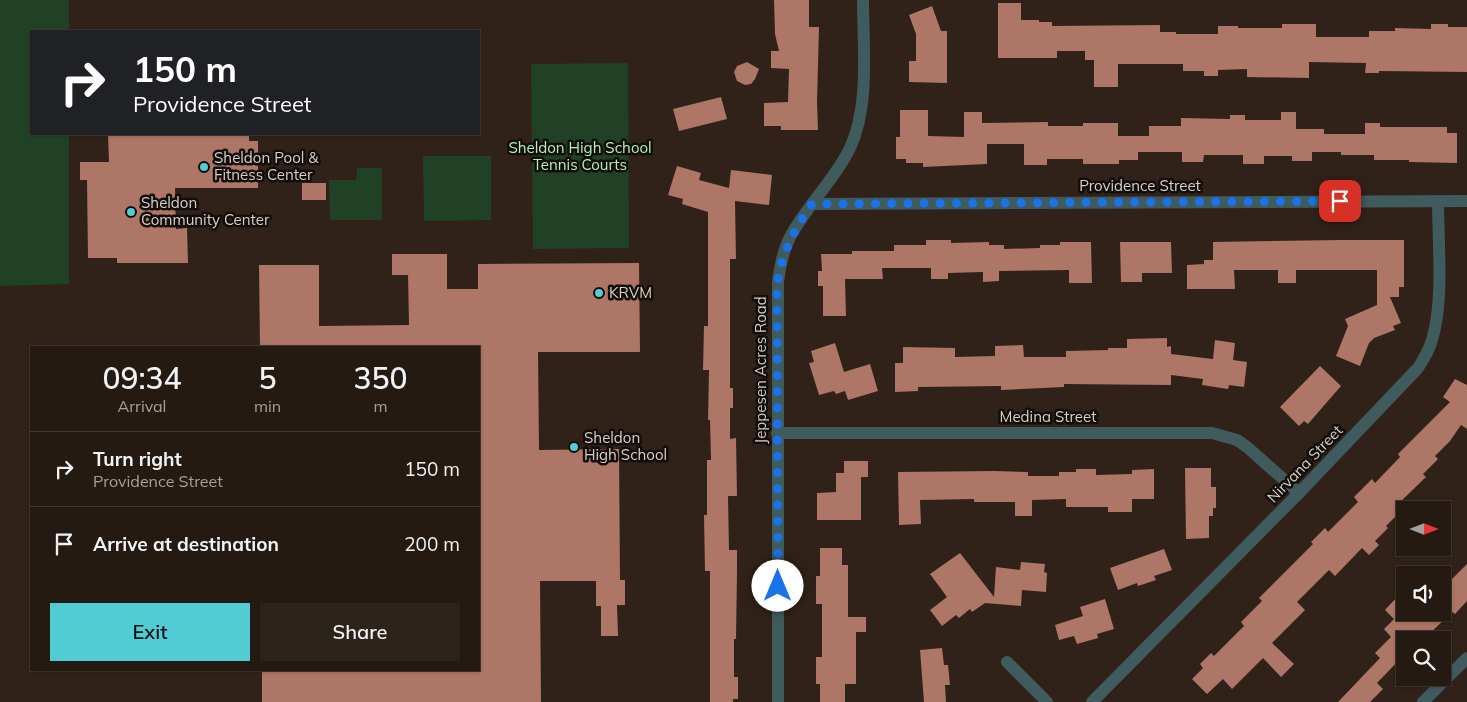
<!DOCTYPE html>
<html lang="en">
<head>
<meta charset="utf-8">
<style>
	body { margin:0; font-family:Mulish,sans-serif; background:#2c231b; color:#f1f3f6; height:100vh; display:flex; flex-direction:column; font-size:19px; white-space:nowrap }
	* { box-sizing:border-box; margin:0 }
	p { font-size:16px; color:#a3a19f }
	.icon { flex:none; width:28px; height:28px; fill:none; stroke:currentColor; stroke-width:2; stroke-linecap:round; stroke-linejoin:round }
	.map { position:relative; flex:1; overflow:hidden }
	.sheet { position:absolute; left:30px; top:346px; width:450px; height:325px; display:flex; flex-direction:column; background:#241a12; border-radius:0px; box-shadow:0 1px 4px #0004,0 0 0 1px #413832 }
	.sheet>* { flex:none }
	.top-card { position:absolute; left:30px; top:30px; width:450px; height:105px; border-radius:0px; box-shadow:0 1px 4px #0004,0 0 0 1px #413832; background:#202124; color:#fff; overflow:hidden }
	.needle { width:32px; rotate:90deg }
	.fabs { position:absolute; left:1396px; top:501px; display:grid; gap:10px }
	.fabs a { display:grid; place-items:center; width:55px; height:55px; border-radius:0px; background:#241a12; box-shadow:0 1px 4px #0004,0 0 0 1px #413832; font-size:25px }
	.pin { position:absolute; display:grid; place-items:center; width:42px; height:42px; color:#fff; margin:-21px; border-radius:10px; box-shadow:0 2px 8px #0006 }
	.me { position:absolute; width:55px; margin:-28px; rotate:0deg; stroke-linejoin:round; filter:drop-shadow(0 0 4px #0008) }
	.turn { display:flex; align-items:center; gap:18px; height:105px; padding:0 20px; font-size:22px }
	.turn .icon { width:65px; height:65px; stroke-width:2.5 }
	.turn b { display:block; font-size:35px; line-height:42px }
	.eta { display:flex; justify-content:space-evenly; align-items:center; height:85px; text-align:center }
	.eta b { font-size:30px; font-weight:600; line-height:35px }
	.button { display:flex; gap:10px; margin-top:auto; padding:10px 20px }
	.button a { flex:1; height:58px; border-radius:0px; background:#51ccd5; color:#111; font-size:20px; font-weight:600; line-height:58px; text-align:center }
	.button a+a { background:#2c231b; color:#f1f3f6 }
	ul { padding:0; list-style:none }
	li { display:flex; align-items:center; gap:15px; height:75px; padding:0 20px; border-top:1px solid #413832 }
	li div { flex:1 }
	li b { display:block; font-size:19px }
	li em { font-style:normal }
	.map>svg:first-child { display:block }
</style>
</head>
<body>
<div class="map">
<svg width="1467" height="702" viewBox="0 0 1467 702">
	<rect width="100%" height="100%" fill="#302218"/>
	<g fill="#214125">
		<path d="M0 0H69V31H31V134H69V284L0 286Z"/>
		<path d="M628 63 629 248 533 249 531 64Z"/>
		<path d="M423 156H491V220L424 221Z"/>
		<path d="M357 168H382V220H330L329 180H356Z"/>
	</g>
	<g fill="#ad7666">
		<path d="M774 0H809V27H819L817 102 818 130H781V126H764V103L788 102 789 69 771 68V51H779L775 34Z"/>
		<path d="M998 3H1021V20H1039V22H1052V26L1160 25V32H1176V34H1218V26H1238V28H1282V24H1316V37H1369V31H1395V28L1431 29V24H1448V27H1467V72L1379 71V73H1365L1366 63 1309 62V78L1247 77V69L1218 70V76H1204V71H1183V64H1118V87H1094V60H1085V51H1057V58H998Z"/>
		<path d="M932 6 941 31H947V83L909 82V61H916V34L909 15Z"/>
		<path d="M747 62 759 69 755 79 751 84 745 85 737 81 734 72 737 66Z"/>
		<path d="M721 97 727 119 679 131 673 109Z"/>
		<path d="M900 110H928V136L964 137V112H982V123L1048 122V126H1083V123H1118V136H1149V126H1181V118L1230 119V115H1245V120H1281V112H1296V129H1324V134H1365V123H1380V127H1447V133H1457V163L1409 162V160H1374V155H1341V152H1312V161H1292V156H1264V164H1243V155H1204L1203 162H1182V152H1138V160H1119V164H1083V159H1047V165H1024V144H987V164L923 167V163H906V159H896V137H900Z"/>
		<path d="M108 134H249V141H258V188H175L176 229 187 228 188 263H117V258H88L87 180H80V162H109Z"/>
		<path d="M677 166 701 173 699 180 729 188 731 170 772 175 769 205 735 201 736 259H730V388H733V408H730V439L736 438 737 496H728L729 550H737V571L736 639H734V677H738V699H733V702H710V571H705L704 515H707V460H711L710 420H708L709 370H703L704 326H708V212L682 204 683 199 668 195Z"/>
		<rect x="302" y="183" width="24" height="17"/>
		<path d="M926 240H951V243L989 242V245H1004V249L1040 248V245H1060V242H1091L1092 283H1069V270L999 271V281L983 282V272L948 273V279H931V268H882L883 279H845L846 316H823V286H818V271H822L821 254H852V251H894V245H926Z"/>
		<path d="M1342 240H1404V287H1399V297H1390L1401 323 1393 326 1395 330 1374 338 1369 343 1360 366 1336 356 1348 326 1345 319 1377 305V270H1296V283H1278V270H1234L1235 289H1187V265L1204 264V260H1213V242Z"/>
		<path d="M1120 242H1171L1172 273H1142V282H1121Z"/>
		<path d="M392 254H447V289H478V264L639 263 640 352H538L539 450 619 449 620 580H625V605H617L618 636H601V606H596V581H540L541 702H262V670H479V348H260L259 265H319V326L409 325 408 275H392Z"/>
		<path d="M1167 338V347L1171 346V354L1213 359 1215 340 1235 343 1233 360 1247 362 1244 387 1229 385 1228 389 1202 385 1203 379 1171 375V385L1064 384V387L1001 390V386L918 387V391L895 392V363H903V347L955 348V357L995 356V346L1023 345 1024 357H1066V351L1108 350V348H1127V339Z"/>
		<path d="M835 343 844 372 870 364 878 391 848 400 845 391 836 394 834 391 819 395 809 363 814 362 811 351Z"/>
		<path d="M1320 366 1341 386 1308 424 1304 421 1299 426 1280 407Z"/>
		<path d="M1455 379 1467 385V429L1461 425 1450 441 1435 456 1438 459 1423 474 1426 477 1397 505 1402 510 1386 526 1388 528 1375 541 1379 545 1369 555 1362 548 1335 576 1329 570 1297 602 1305 610 1272 643 1294 664 1281 677 1263 658 1232 689 1223 679 1207 694 1192 679 1203 668 1200 664 1211 653 1214 656 1244 626 1241 622 1262 601 1259 598 1313 544 1311 542 1325 528 1328 532 1358 502 1354 497 1372 479 1375 483 1400 457 1398 454 1450 402 1443 397Z"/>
		<path d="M844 461H868V477H861V520H817V493L836 492V473H844Z"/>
		<path d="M1185 468H1211V487H1216V508H1213V516H1209V538L1186 539Z"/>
		<path d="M1076 469H1096V475L1132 474V470L1154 469V499H1132V512H1108V507H1066V499L1032 500V516H1015V502H974V499L920 500 921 524 899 525 898 472 995 471 1028 472V476H1059V472H1076Z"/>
		<path d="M820 548H842V565H848V617H866V632H856V684H845V702H820V684H816V657H822V604H816V576H820Z"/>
		<path d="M1164 549 1172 570 1154 576 1156 580 1138 586 1137 583 1118 590 1110 568Z"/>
		<path d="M960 553 994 597 996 567 1020 570 1021 562 1045 564 1044 572 1047 573 1046 592 1022 590 1021 606 985 603 972 612 970 609 959 618 956 615 942 626 930 610 947 597 930 574Z"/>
		<path d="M1467 564V601L1455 614 1452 612 1423 640H1405V654L1377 683 1383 689 1370 702H1338L1380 658 1375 653 1391 637 1384 629 1394 619 1385 610 1396 598 1405 606V612H1442V572L1450 581Z"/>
		<path d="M1105 599 1114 629 1097 634 1098 638 1077 644 1074 636 1059 640 1055 625 1083 616 1080 607Z"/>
		<path d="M942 648 944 665H948L950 685H945L946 702H924L920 650Z"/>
	</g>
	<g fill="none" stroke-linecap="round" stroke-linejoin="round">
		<g stroke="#405b5e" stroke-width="12">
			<path d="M812 204 1467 201"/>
			<path d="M777 433H1212L1237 440 1247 447 1299 493"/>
			<path d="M1007 662 1047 702"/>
			<path d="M778 702V282C780 266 783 251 790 237 807 205 834 181 850 148 870 105 863 47 863 0"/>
			<path d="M1092 702 1299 493 1418 368C1424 359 1429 350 1432 340 1444 301 1438 242 1438 201"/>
			<path d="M1423 702 1467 658"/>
		</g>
	</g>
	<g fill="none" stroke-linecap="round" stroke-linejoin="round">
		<path stroke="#1a73e8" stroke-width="9" stroke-dasharray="0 16.2" d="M778 586 777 288C780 255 794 230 812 204L1340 201"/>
	</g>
	<g fill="#51ccd5" stroke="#130d09" stroke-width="2">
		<circle cx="204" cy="167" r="5"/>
		<circle cx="131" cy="212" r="5"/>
		<circle cx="599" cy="293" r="5"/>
		<circle cx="574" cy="447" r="5"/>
	</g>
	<g text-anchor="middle" stroke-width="5" stroke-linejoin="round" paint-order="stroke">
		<g font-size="15" fill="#b2f2b7" stroke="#130d09">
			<text x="580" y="153">Sheldon High School<tspan x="580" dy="17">Tennis Courts</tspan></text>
		</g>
		<g font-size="15" fill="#d8cfc9" stroke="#130d09" text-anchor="start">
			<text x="214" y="163">Sheldon Pool &amp;<tspan x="214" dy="17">Fitness Center</tspan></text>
			<text x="141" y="208">Sheldon<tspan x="141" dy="17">Community Center</tspan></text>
			<text x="609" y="298">KRVM</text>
			<text x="584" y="443">Sheldon<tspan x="584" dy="17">High School</tspan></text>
		</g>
		<g font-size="15" fill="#d8cfc9" stroke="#130d09">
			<text x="1140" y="191">Providence Street</text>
			<text transform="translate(761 370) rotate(-90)" y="5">Jeppesen Acres Road</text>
			<text x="1048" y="422">Medina Street</text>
			<text transform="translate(1305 464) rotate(-46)" y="5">Nirvana Street</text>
		</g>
	</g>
</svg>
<div class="fabs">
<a><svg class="needle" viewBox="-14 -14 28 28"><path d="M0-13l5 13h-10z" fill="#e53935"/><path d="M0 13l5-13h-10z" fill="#a3a19f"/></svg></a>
<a><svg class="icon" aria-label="sound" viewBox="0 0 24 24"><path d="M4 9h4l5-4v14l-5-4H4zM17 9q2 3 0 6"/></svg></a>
<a><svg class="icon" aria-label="search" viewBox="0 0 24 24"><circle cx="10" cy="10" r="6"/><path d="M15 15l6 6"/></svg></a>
</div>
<div class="pin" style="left:1340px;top:201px;background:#d93025"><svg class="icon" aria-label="arrive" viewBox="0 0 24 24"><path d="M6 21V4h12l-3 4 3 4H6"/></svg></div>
<svg class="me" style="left:778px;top:586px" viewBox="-20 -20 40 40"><circle r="19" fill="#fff"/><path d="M0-13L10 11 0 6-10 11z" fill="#1a73e8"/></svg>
<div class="top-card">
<div class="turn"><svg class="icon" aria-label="right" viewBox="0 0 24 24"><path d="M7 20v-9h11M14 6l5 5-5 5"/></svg><div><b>150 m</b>Providence Street</div></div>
</div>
<section class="sheet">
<div class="eta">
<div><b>09:34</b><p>Arrival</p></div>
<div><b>5</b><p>min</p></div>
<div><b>350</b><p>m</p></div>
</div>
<ul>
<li><svg class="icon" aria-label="right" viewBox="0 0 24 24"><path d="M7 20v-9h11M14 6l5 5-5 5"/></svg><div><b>Turn right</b><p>Providence Street</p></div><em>150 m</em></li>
<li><svg class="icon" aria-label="arrive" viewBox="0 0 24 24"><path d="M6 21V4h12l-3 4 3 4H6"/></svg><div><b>Arrive at destination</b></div><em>200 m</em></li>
</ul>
<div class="button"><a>Exit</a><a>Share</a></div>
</section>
</div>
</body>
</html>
